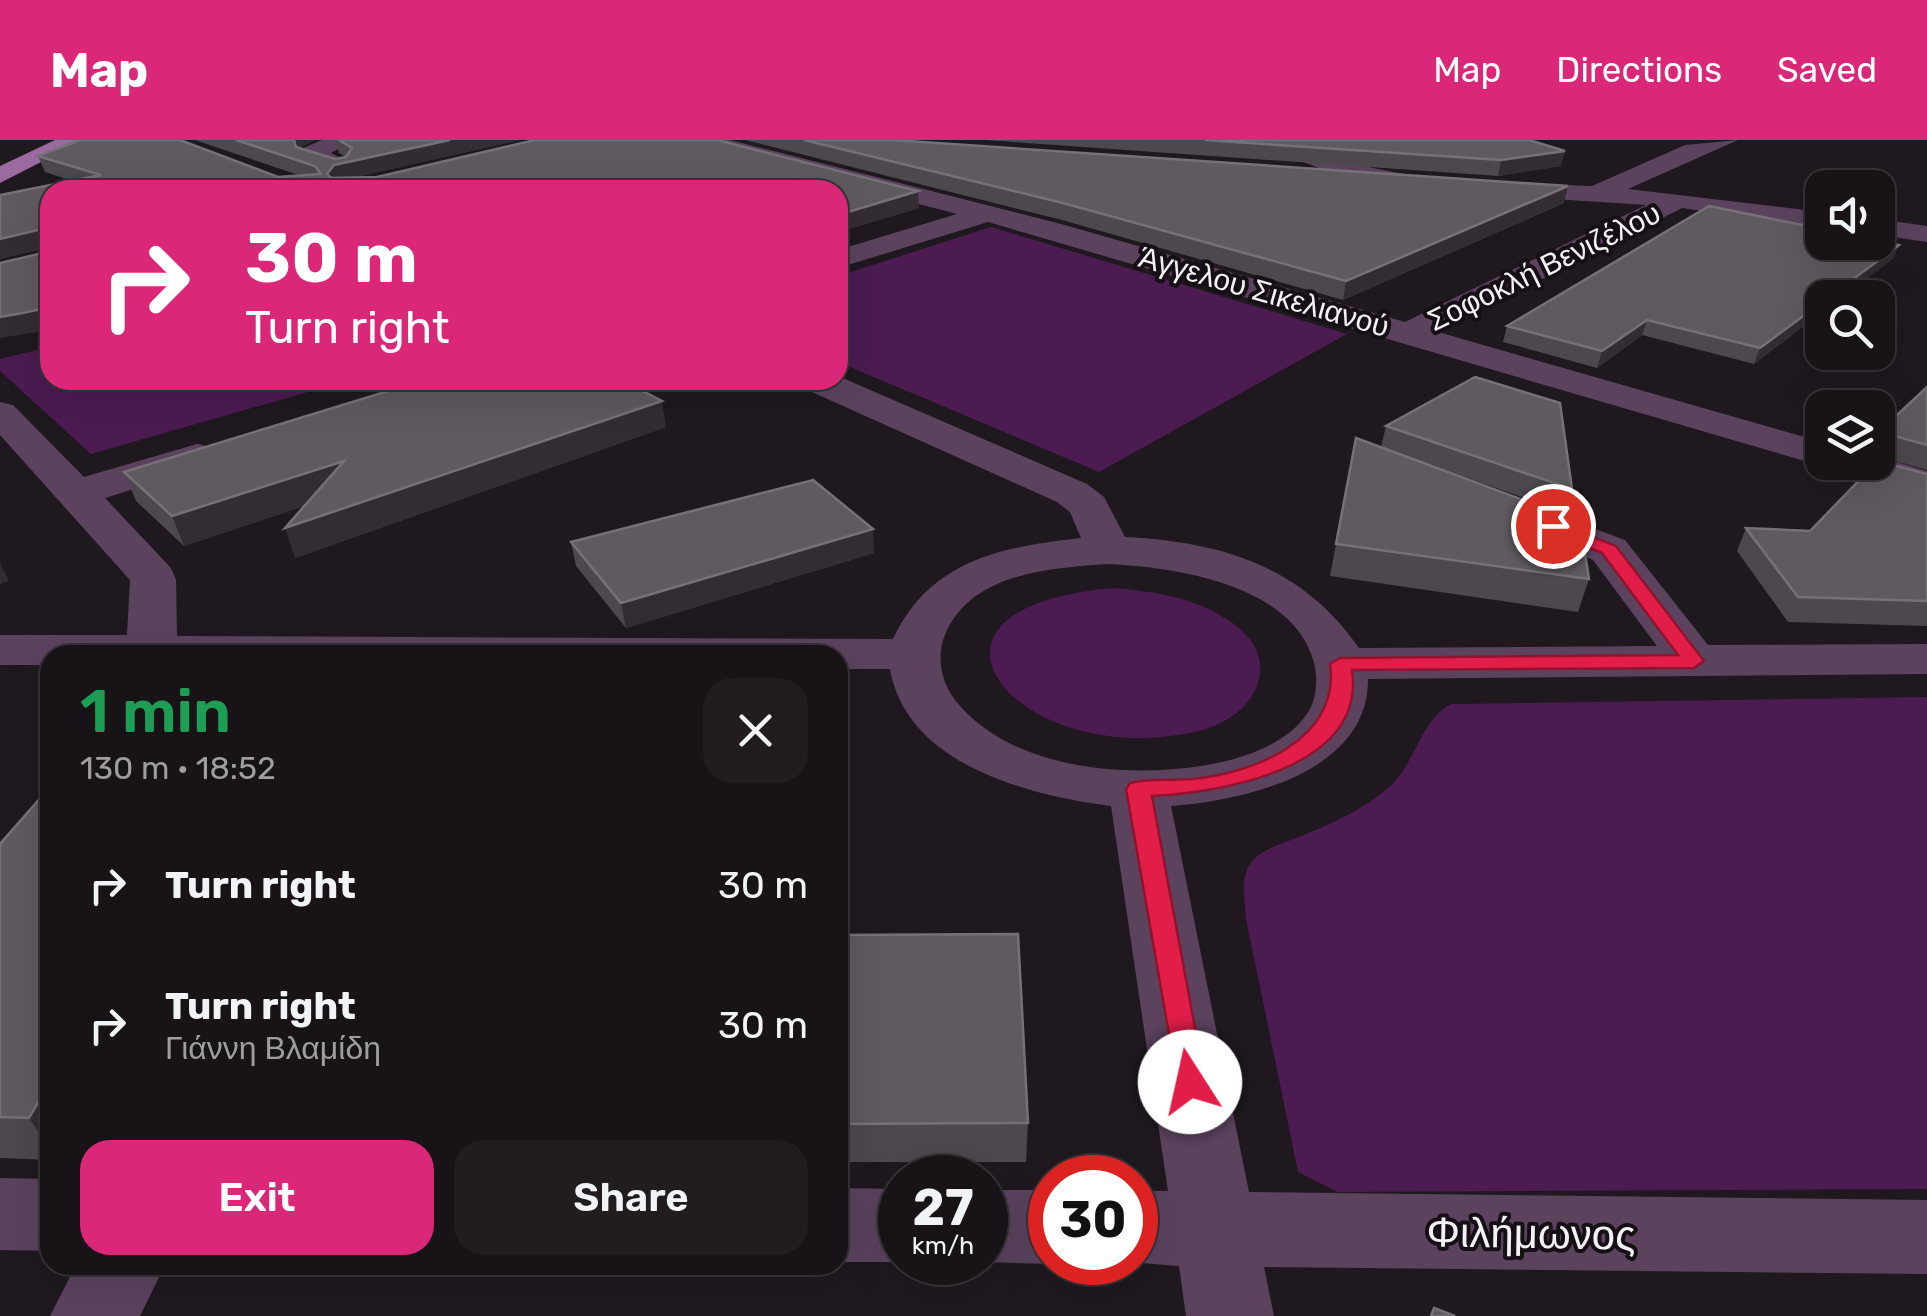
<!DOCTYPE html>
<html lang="en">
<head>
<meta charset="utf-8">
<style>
	body { margin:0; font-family:Rubik,sans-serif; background:#201c20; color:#f1f3f6; height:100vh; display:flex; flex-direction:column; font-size:38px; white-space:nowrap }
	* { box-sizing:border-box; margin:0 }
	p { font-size:32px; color:#9e9ea1 }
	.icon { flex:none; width:55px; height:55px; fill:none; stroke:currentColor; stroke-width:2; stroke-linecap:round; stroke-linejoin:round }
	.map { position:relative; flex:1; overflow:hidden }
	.details { position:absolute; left:40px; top:505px; width:808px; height:630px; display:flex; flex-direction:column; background:#171317; border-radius:30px; box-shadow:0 10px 40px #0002,0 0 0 2px #363236 }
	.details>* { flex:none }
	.guide { position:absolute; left:40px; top:40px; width:808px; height:210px; border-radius:30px; box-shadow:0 10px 40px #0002,0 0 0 2px #363236; background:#db2777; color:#fff; overflow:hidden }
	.fabs { position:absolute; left:1805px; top:30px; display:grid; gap:20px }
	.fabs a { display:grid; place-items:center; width:90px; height:90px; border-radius:20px; background:#171317; box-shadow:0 10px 40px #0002,0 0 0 2px #363236; font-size:50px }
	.speed { position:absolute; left:878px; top:1015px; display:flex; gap:20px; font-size:50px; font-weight:700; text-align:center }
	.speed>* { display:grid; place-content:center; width:130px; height:130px; border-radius:50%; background:#171317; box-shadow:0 10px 40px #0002,0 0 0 2px #363236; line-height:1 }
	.speed small { font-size:25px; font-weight:400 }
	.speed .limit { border:15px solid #d22; background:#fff; color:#111 }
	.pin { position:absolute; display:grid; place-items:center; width:85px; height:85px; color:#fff; margin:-42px; border:5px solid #fff; border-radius:50%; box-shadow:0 2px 10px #0007 }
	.me { position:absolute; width:110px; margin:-55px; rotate:350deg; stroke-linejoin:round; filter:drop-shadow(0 0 8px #0008) }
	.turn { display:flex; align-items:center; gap:35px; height:210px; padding:0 40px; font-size:45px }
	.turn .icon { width:130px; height:130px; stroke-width:2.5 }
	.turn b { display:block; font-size:70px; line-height:85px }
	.round { display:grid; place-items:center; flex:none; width:105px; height:105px; border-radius:30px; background:#201c20 }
	.summary { display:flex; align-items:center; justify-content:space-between; height:170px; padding:0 40px }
	h1 { font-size:60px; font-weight:600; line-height:75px; color:#1e9e55 }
	.cta { display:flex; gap:20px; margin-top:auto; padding:20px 40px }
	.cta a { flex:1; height:115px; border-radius:30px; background:#db2777; color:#fff; font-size:40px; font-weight:600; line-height:115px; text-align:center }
	.cta a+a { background:#201c20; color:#f1f3f6 }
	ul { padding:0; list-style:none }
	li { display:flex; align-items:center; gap:30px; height:140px; padding:0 40px }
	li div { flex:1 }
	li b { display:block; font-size:38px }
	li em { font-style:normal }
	header { display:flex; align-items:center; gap:60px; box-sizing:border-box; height:140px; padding:0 50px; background:#db2777; color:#fff }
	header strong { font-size:48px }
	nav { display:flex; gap:55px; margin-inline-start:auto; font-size:35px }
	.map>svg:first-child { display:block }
</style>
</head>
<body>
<header>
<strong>Map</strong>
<nav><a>Map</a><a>Directions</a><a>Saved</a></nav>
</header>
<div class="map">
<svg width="1927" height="1176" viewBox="0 0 1927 1176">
	<rect width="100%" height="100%" fill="#1f191f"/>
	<g fill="#4b1b51">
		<path d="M991 87 1347 194 1099 332 838 222V136Z"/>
		<path d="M50 207V240H350L91 314 0 231V219Z"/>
		<path d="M1116 448C1155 452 1192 457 1225 478 1287 515 1260 576 1199 591 1018 634 878 466 1116 448Z"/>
		<path d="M1927 557V1049L1338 1052 1298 1032 1246 779C1245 760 1239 735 1253 720 1266 707 1285 703 1301 696 1331 684 1364 669 1388 648 1416 624 1420 580 1451 564Z"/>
	</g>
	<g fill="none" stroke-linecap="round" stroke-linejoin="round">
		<g fill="#5b435e" fill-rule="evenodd">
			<path d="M322 0H353L331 13 352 24 349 29 340 31 301 19V9Z"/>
			<path d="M692 0H730L1061 84 1405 182 1646 65 1494 55 1485 52 1481 47 1485 42 1592 46 1685 5 1738 0 1628 49 1822 72V88L1682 68 1438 192 1822 302V322H1878V316L1927 331V357L1839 331 1834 323 1808 322 988 82 838 128V110L957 74 695 5Z"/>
			<path d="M1248 0H1281L1348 23 1414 36 1418 41 1405 49 1334 34Z"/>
			<path d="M1878 79 1927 86V102L1878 95Z"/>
			<path d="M838 236 1087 344 1104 357 1125 397C1222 402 1302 426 1359 508L1657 506 1593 420 1499 381 1492 372 1499 363 1514 359 1625 400 1708 505 1927 504V534L1368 539C1369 633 1243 661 1171 666L1249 1052 1927 1060V1134L1264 1127 1274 1176H1186L1179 1126 1128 1122H1135V1051H1168L1111 666C1030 655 907 626 890 529H838V515H50V525H0V495H127L130 440 0 295V262L13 265 84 337 197 304 211 307 217 316 211 325 105 358 171 428 176 440 177 496 893 499C930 420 1001 407 1081 398L1070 372 1057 362 803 248 798 240H838ZM1108 424C1174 427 1294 444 1314 523 1318 539 1317 559 1307 574 1284 607 1238 620 1201 626 1121 638 1010 629 955 560 941 542 936 516 945 495 970 433 1050 428 1108 424Z"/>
			<path d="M0 1038 50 1039V1111L0 1110Z"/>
			<path d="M838 1048 900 1049 901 1122H838Z"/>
			<path d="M985 1050H1050V1122H1054L1050 1124 981 1122H985Z"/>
			<path d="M76 1125H165L140 1176H50Z"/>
		</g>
		<path fill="#9b6aa0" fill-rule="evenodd" d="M55 0H84L0 43V26Z"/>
	</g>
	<g fill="#4d474e">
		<path d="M195 0H314L299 8 335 19 346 17 339 13 335 0H520L355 37 918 51 919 68 838 92V50H50V188L31 193 44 108 0 119V55L73 41 45 32 38 16 278 37 301 36Z"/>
		<path d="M745 0H894L1564 63 1343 160 1062 80Z"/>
		<path d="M985 0H1529L1561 26 1498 36Z"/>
		<path d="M1893 119 1822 158V172L1754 224 1642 195 1597 228 1503 202 1507 186Z"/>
		<path d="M1927 247V330L1878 316V296L1879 292Z"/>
		<path d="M1386 286 1572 349 1565 372 1419 321 1589 439 1578 472 1330 436 1356 298 1381 307Z"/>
		<path d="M666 287 295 418 304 366 184 406 136 361 124 332Z"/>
		<path d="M1927 334V486L1788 482 1737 411 1746 388 1810 391Z"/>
		<path d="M571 402 874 413 626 488 576 426Z"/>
		<path d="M50 647V1020L0 1018V704Z"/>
		<path d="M838 795 1028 983 1026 1022H838Z"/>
	</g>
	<g fill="#332d33">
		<path d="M294 0H314L297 9 300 23Z"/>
		<path d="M450 0H520L338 41 331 50 327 34 334 25Z"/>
		<path d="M1565 11 1561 26 1498 36 1501 20Z"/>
		<path d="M1568 46 1564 63 1343 160 1346 141Z"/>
		<path d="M918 51 919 68 838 92V75Z"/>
		<path d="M42 89 49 106 0 119V99Z"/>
		<path d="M1899 105 1893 119 1842 158H1828Z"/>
		<path d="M1822 162V172L1754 224 1760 208Z"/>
		<path d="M50 167V188L31 193 0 198V177Z"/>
		<path d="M1647 180 1642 195 1597 228 1602 211Z"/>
		<path d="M662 261 666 287 295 418 285 388Z"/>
		<path d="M344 321 352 350 184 406 172 376Z"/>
		<path d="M873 389 874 413 626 488 621 463Z"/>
		<path d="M0 423 9 441 0 444Z"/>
		<path d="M50 943V1009L29 978Z"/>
	</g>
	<g fill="#5f5960" stroke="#767177" stroke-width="2.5">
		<path d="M80 0H180L278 37 321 34 315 26 236 0H294L296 7 335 19 346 17 352 8 339 0H450L334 25 327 34 331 38 377 37 535 0H717L918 51 838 75V50H50V167L23 173 0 177V123L43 113 47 92 42 89 0 99V55L101 35 38 16Z"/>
		<path d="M804 0H893L1568 46 1346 141 1063 63Z"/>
		<path d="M1205 0H1529L1565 11 1501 20Z"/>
		<path d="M1709 66 1822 89V102H1878V100L1899 105 1828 158H1822V162L1760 208 1647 180 1602 211 1507 186Z"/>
		<path d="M1475 237 1560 263 1572 349 1386 286Z"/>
		<path d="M424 240H621L662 261 285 388 344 321 172 376 124 332Z"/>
		<path d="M1927 247V305L1879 292Z"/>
		<path d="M1356 298 1580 381 1589 439 1336 404Z"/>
		<path d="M1878 321 1927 334V461L1798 457 1746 388 1810 391Z"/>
		<path d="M813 340 873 389 621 463 571 402Z"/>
		<path d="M50 647V943L29 978 0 977V704Z"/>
		<path d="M1018 794 1028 983 838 984V795Z"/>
		<path d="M1434 1168 1455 1176H1431Z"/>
	</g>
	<path fill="#e11d48" stroke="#92132f" stroke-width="2.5" d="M1553 381 1616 406 1704 521 1694 528 1352 530C1367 628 1221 653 1152 656L1205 942 1200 951 1190 955 1179 951 1126 649 1130 643C1150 638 1171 641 1192 639 1255 633 1340 599 1330 524L1340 518 1678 515 1602 413 1547 390 1544 386Z"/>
	<g text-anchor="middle" stroke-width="8" stroke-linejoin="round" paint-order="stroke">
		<g font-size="30" fill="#f4f0f5" stroke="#161016">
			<text transform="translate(1544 127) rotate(-26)" y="10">Σοφοκλή Βενιζέλου</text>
			<text transform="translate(1264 152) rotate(16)" y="10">Άγγελου Σικελιανού</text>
		</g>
		<g font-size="42" fill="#f4f0f5" stroke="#161016">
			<text transform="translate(1531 1093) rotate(1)" y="15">Φιλήμωνος</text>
		</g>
	</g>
</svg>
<div class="fabs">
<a><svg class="icon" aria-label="sound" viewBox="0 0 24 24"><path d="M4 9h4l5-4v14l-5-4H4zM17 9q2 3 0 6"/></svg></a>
<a><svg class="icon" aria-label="search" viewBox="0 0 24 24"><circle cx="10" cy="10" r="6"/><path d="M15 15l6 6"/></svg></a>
<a><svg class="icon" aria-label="layers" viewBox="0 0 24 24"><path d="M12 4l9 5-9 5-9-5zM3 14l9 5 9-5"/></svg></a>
</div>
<div class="speed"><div>27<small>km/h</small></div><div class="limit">30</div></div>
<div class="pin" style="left:1553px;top:386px;background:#d93025"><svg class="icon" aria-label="arrive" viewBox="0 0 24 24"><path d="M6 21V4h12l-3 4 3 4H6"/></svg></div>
<svg class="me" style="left:1190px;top:942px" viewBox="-20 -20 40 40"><circle r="19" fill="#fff"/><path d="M0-13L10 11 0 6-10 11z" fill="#e11d48"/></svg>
<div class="guide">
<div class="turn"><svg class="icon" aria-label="right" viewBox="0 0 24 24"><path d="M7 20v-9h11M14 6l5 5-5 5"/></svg><div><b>30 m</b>Turn right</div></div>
</div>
<section class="details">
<div class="summary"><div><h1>1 min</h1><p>130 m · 18:52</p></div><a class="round"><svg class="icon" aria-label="close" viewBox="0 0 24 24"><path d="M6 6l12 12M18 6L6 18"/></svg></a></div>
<ul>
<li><svg class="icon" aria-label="right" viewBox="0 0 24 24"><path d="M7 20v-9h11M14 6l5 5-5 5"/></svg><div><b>Turn right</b></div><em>30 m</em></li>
<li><svg class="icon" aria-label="right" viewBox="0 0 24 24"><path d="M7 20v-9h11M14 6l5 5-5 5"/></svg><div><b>Turn right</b><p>Γιάννη Βλαμίδη</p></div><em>30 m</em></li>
</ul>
<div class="cta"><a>Exit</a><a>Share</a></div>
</section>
</div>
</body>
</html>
